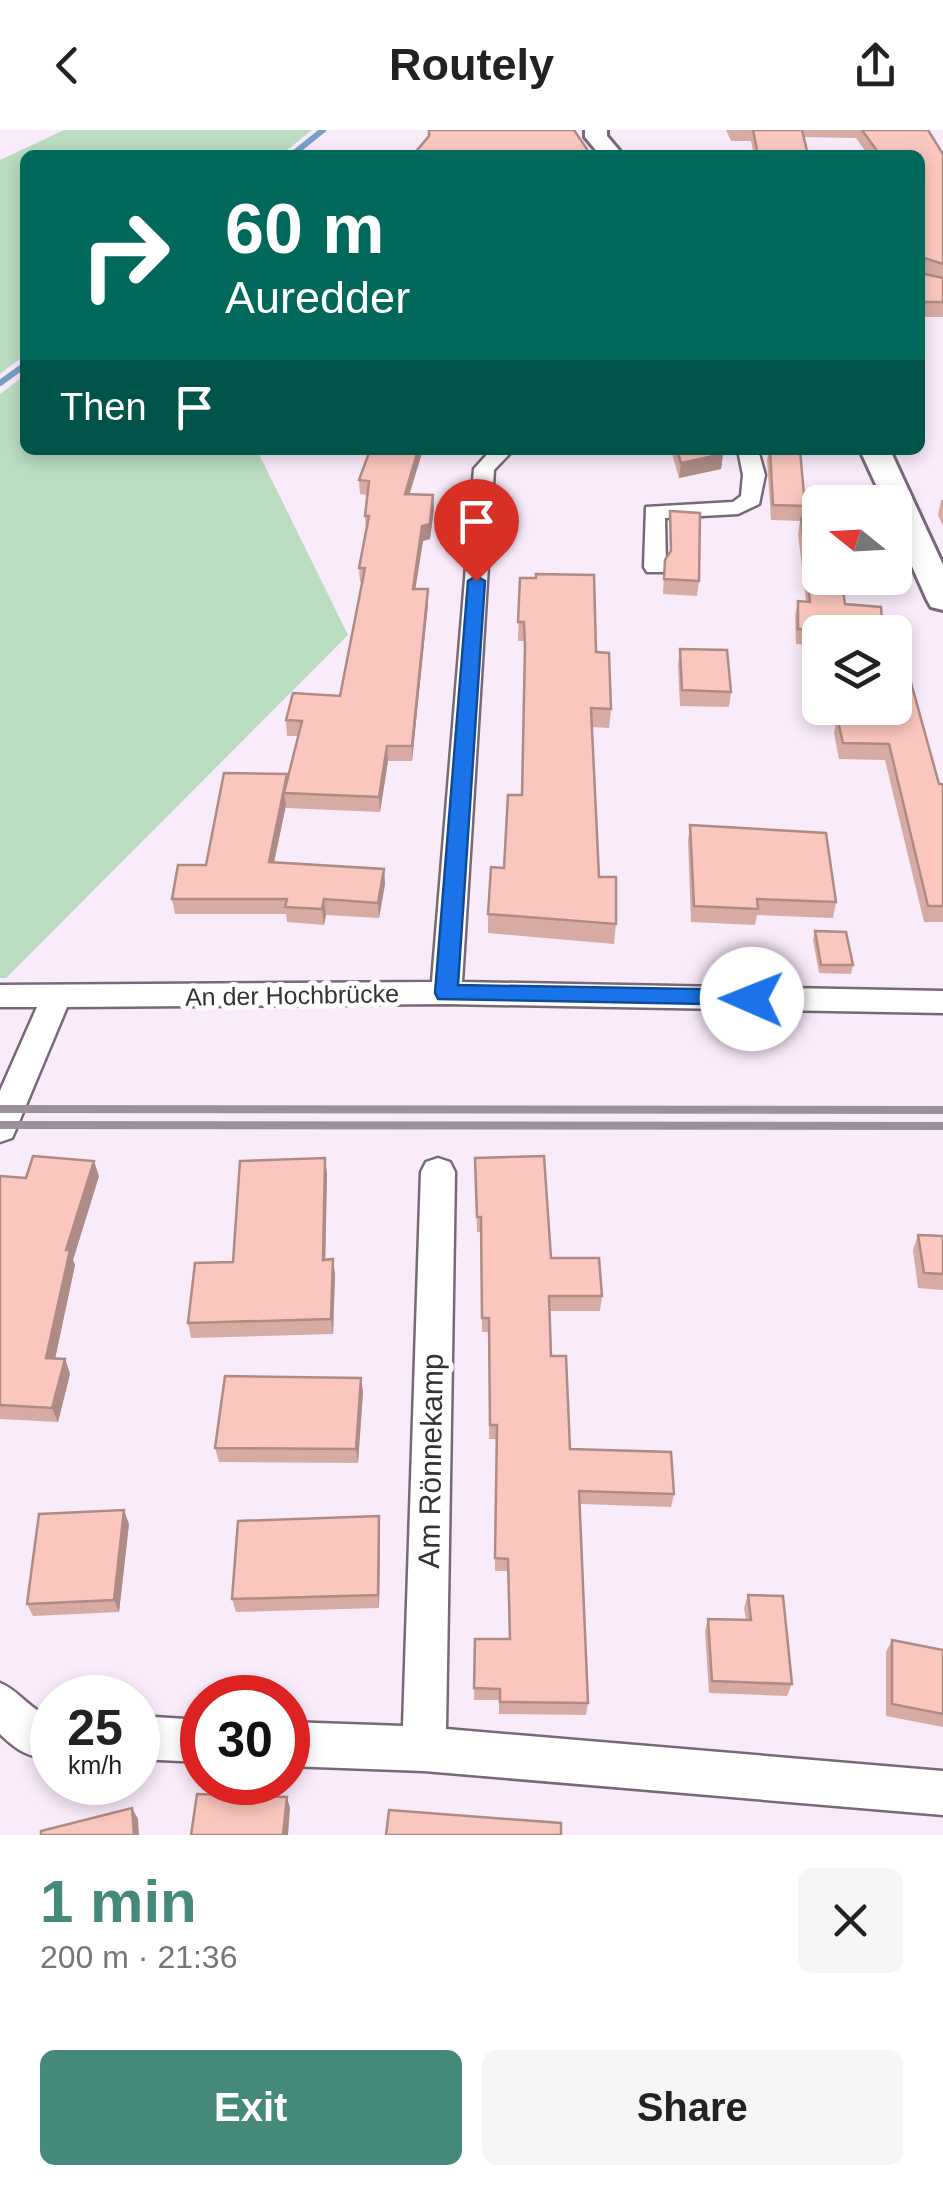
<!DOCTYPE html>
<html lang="en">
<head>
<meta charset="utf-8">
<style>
	body { margin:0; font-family:Helvetica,sans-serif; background:#f6f6f6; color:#222; height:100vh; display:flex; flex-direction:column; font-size:38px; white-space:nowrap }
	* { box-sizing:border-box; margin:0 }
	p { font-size:32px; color:#767676 }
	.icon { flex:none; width:55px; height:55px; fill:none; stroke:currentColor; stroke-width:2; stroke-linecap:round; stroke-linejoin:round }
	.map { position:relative; height:1705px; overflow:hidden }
	.drawer { display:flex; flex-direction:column; background:#fff; flex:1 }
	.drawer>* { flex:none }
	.guide { position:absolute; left:20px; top:20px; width:905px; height:305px; border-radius:15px; box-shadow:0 5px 15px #0003; background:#00695c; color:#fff; overflow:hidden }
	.needle { width:65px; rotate:288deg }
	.tools { position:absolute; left:802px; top:355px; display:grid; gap:20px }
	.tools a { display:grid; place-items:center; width:110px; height:110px; border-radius:15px; background:#fff; box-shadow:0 5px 15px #0003; font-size:50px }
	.speed { position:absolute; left:30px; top:1545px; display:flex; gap:20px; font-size:50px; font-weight:700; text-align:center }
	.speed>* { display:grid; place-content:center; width:130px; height:130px; border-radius:50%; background:#fff; box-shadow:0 5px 15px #0003; line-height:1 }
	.speed small { font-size:25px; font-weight:400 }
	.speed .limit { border:15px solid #d22; background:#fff; color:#111 }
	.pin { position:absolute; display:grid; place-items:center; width:85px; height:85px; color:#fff; margin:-102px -42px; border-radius:50% 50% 50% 0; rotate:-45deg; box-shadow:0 0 10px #0007 }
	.pin .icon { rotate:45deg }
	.me { position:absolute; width:110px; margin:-55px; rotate:271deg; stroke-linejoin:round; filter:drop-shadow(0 0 8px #0008) }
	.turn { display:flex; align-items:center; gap:35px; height:210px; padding:0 40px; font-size:45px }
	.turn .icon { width:130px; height:130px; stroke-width:2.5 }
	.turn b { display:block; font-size:70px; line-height:85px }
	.then { display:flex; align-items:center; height:95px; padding:0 40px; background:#0003; gap:20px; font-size:38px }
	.round { display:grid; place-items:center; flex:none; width:105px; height:105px; border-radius:15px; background:#f6f6f6 }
	.headline { display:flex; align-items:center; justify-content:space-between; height:170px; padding:0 40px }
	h1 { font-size:60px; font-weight:700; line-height:75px; color:#45897b }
	.action { display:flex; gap:20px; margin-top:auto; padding:20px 40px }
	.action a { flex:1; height:115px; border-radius:15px; background:#45897b; color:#fff; font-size:40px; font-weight:700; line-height:115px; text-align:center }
	.action a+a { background:#f6f6f6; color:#222 }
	header { display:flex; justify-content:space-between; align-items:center; height:130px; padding:0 40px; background:#fff; font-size:45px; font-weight:700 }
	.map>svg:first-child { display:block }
</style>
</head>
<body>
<header><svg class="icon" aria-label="back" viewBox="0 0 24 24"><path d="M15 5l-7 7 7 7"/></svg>Routely<svg class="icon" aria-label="share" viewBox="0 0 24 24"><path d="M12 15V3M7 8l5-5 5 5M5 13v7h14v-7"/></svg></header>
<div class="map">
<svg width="943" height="1705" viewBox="0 0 943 1705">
	<rect width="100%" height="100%" fill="#faebfa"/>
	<g fill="#badcc1">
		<path d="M64 0H312L281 25H25V225L0 244V30Z"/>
		<path d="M25 245V320H257L348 505 6 848H0V264Z"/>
	</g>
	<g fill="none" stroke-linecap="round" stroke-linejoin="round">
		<g stroke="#769ec7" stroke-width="6">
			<path d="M292 25 323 0"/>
			<path d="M0 253 25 235"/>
		</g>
		<defs>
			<g id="street">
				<path d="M491 320H513L494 340 462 852 943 861V883L446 874 67 877 16 999 12 1008 0 1012V961L37 877H0V855L432 852 474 339Z"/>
				<path d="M738 320H758L765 345 759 374 738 384 665 388 666 437 663 442H647L644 437 646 377 733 372 741 366 743 345Z"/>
				<path d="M438 1028 450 1032 455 1042 446 1599 943 1641V1685L424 1641 288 1636V1592L403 1596 421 1042 426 1032Z"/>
				<path d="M0 1553C19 1560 33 1584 52 1586V1628C28 1628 17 1620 0 1604Z"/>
				<path d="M138 1586 202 1590V1632L138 1629Z"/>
			</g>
			<g id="secondary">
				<path d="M585 0H607V6L623 25H600L585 7Z"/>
				<path d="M860 320H890L943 435V480L931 477 927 470 895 398V372H884Z"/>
			</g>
		</defs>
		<use href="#street" stroke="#776a77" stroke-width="5"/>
		<use href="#secondary" stroke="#776a77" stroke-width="6"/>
		<use href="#street" fill="#fff" fill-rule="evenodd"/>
		<use href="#secondary" fill="#fff" fill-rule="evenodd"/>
		<g stroke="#9b919b" stroke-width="8">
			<path d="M0 979 943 980"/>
			<path d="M0 995 943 996"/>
		</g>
	</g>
	<g fill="#d7aba3">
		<path d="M726 0H928L943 24V187H920V143L937 147 920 142V25H868L856 8 803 7 808 25H754L751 11H731Z"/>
		<path d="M370 320 410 364 433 365 434 379 430 409 423 411 415 459H428V474L412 631H388L380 682 286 678V675L274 732 384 739 385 754 379 788 326 785 324 795 287 792 286 784H175L172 769 206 735 287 644 288 649 298 606H287L286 590 340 566 362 453 360 452 359 438 366 401 365 386 367 365 360 364 359 350Z"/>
		<path d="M671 320H719L723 324 721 339 679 348Z"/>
		<path d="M769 320H800L805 376 802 388 845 474 883 502H820V516L796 514 795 486 798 471H806L798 404 800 391 771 390 767 330Z"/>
		<path d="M941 370H943V396L938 385Z"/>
		<path d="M670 381 699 451 697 466 663 464 665 430 670 424Z"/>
		<path d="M520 448 596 522 611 579 609 598 592 597 599 747 616 794 614 814 488 803V784L504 738 522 665 524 536V511H518Z"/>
		<path d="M680 519 731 562 729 577 680 576 678 534Z"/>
		<path d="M872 578H895L939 654H943V792H924L885 630 839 629 834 603 837 587 875 588Z"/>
		<path d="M690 695 836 772 833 788 757 785 755 795 691 792 688 711Z"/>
		<path d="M815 801 853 835 851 844 819 843 813 810Z"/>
		<path d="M325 1028 327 1044 325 1129 335 1144 333 1204 191 1208 188 1193 233 1132Z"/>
		<path d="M475 1028 551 1128 602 1166 600 1181H549L551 1226 570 1319 674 1364 671 1377 580 1374 588 1573 586 1585 499 1584V1570H474L475 1509H509L508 1441H495L497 1309H489V1202H482L481 1102H477Z"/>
		<path d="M0 1046 26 1048 99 1046 73 1130 75 1135 55 1229H65L70 1244 58 1292 0 1289Z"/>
		<path d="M918 1105 943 1106V1160L918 1158 913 1120Z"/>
		<path d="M363 1262 358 1333 219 1332 215 1318Z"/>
		<path d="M129 1394 119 1482 33 1486 27 1474Z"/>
		<path d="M380 1400 379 1478 236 1482 232 1469Z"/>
		<path d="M748 1465 792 1554 787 1566 709 1563 705 1501 708 1489 746 1490 744 1478Z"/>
		<path d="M892 1510 943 1520V1597L886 1586V1522Z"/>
	</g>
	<g fill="#af8b85">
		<path d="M418 320H423L405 379V364Z"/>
		<path d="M723 324 721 339 679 348 681 333Z"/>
		<path d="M433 365 434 379 430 409 423 411 413 474V459L422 396Z"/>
		<path d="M428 459V474L412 631V616Z"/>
		<path d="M387 616 388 631 380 682 379 667Z"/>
		<path d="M287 644 289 659 284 663 286 675 271 747 269 732Z"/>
		<path d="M384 739 385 754 379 788 378 773Z"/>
		<path d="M324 769 326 785 324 795 322 779Z"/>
		<path d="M325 1028 327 1044 325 1145 323 1130Z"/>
		<path d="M94 1031 99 1046 73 1130 75 1135 52 1243 46 1228 66 1120Z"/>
		<path d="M333 1129 335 1144 333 1204 331 1189Z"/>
		<path d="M65 1229 70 1244 58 1292 52 1278Z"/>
		<path d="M361 1248 363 1262 358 1333 356 1319Z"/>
		<path d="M124 1380 129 1394 119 1482 114 1470Z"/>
		<path d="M379 1386 380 1400 379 1478 378 1465Z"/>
		<path d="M287 1667 290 1678 288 1705H283Z"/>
		<path d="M132 1678 138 1689 139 1705H134Z"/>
	</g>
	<g fill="#fac7be" stroke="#af8b85" stroke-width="2.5">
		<path d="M429 0H574L591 25H413L429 6Z"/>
		<path d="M753 0H802L808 25H758Z"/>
		<path d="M862 0H928L943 24V134L921 127 920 142V25H880Z"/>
		<path d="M920 143 943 148V172H920Z"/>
		<path d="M370 320H418L405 364 433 365 430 394 422 396 413 459H428L412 616H387L379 667 284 663 302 591 286 590 293 563 340 566 365 438H359L369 386H365L369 351 359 350Z"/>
		<path d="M677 320H719L723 324 681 333Z"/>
		<path d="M770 320H800L805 376 773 375Z"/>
		<path d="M670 381 700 383 699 451 664 449 665 430 671 421Z"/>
		<path d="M801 388 820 389V448H841L845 474 881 477 883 502H848L798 499V471L810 472Z"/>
		<path d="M536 444 594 445 596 522 609 523 611 579 591 578 599 747H616V794L488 784 491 737 504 738 508 665H522L525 517 524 492H518L520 448H536Z"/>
		<path d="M680 519 727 520 731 562 682 560Z"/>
		<path d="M895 549H910L939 654H943V776H928L889 614 843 613 837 587 882 588 880 578H895Z"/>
		<path d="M224 643 287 644 269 732 384 739 378 773 324 769 322 779 285 777 287 769H172L178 735H206Z"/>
		<path d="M690 695 826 703 836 772 757 769 758 779 694 776Z"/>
		<path d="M815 801 846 802 853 835H821Z"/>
		<path d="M33 1026 94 1031 66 1120H70L46 1228 65 1229 52 1278 0 1275V1046L26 1048Z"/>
		<path d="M544 1026 551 1128H599L602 1166H549L551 1226H566L570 1319 671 1322 674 1364 579 1361 588 1573 500 1572V1559L474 1558 475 1509H510L508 1429 495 1428 497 1295H490L489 1188H482L481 1087H477L475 1028Z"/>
		<path d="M325 1028 323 1130 333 1129 331 1189 188 1193 195 1133 233 1132 240 1031Z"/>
		<path d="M918 1105 943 1106V1144L924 1143Z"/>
		<path d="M225 1246 361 1248 356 1319 215 1318Z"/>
		<path d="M124 1380 114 1470 27 1474 39 1384Z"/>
		<path d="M379 1386 378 1465 232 1469 238 1391Z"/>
		<path d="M748 1465 783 1466 792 1554 712 1551 708 1489 751 1490Z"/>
		<path d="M892 1510 943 1520V1584L892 1574Z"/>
		<path d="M197 1664 287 1667 283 1705H191Z"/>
		<path d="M132 1678 134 1705H41V1701Z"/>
		<path d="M389 1680 561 1693V1705H386Z"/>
	</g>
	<path fill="#1a73e8" stroke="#114b97" stroke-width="2.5" d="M476 446 485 451 458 855 752 860 763 869 760 875 438 869 435 863 468 451Z"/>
	<g text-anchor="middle" stroke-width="10" stroke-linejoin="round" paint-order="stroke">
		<g font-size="25" fill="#363136" stroke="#fff">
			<text transform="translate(292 865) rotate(-1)" y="9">An der Hochbrücke</text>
		</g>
		<g font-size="30" fill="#363136" stroke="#fff">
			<text transform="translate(431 1331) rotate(-89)" y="10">Am Rönnekamp</text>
		</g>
	</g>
</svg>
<div class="tools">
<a><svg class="needle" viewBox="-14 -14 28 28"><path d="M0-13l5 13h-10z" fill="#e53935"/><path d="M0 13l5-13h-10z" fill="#767676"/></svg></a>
<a><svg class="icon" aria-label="layers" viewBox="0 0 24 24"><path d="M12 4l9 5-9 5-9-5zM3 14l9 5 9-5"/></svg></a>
</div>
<div class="speed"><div>25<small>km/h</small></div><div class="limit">30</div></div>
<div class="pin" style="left:476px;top:451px;background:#d93025"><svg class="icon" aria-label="arrive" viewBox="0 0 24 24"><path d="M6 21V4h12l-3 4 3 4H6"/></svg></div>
<svg class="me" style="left:752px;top:869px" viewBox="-20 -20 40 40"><circle r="19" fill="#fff"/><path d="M0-13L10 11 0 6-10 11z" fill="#1a73e8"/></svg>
<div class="guide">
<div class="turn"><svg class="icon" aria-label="right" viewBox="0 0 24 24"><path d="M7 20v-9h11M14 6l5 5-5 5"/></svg><div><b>60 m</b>Auredder</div></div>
<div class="then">Then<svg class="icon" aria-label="arrive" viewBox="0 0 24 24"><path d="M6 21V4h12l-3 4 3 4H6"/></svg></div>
</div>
</div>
<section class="drawer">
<div class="headline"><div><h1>1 min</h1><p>200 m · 21:36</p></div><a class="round"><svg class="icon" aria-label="close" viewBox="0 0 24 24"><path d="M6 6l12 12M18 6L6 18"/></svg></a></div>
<div class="action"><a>Exit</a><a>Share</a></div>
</section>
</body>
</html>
